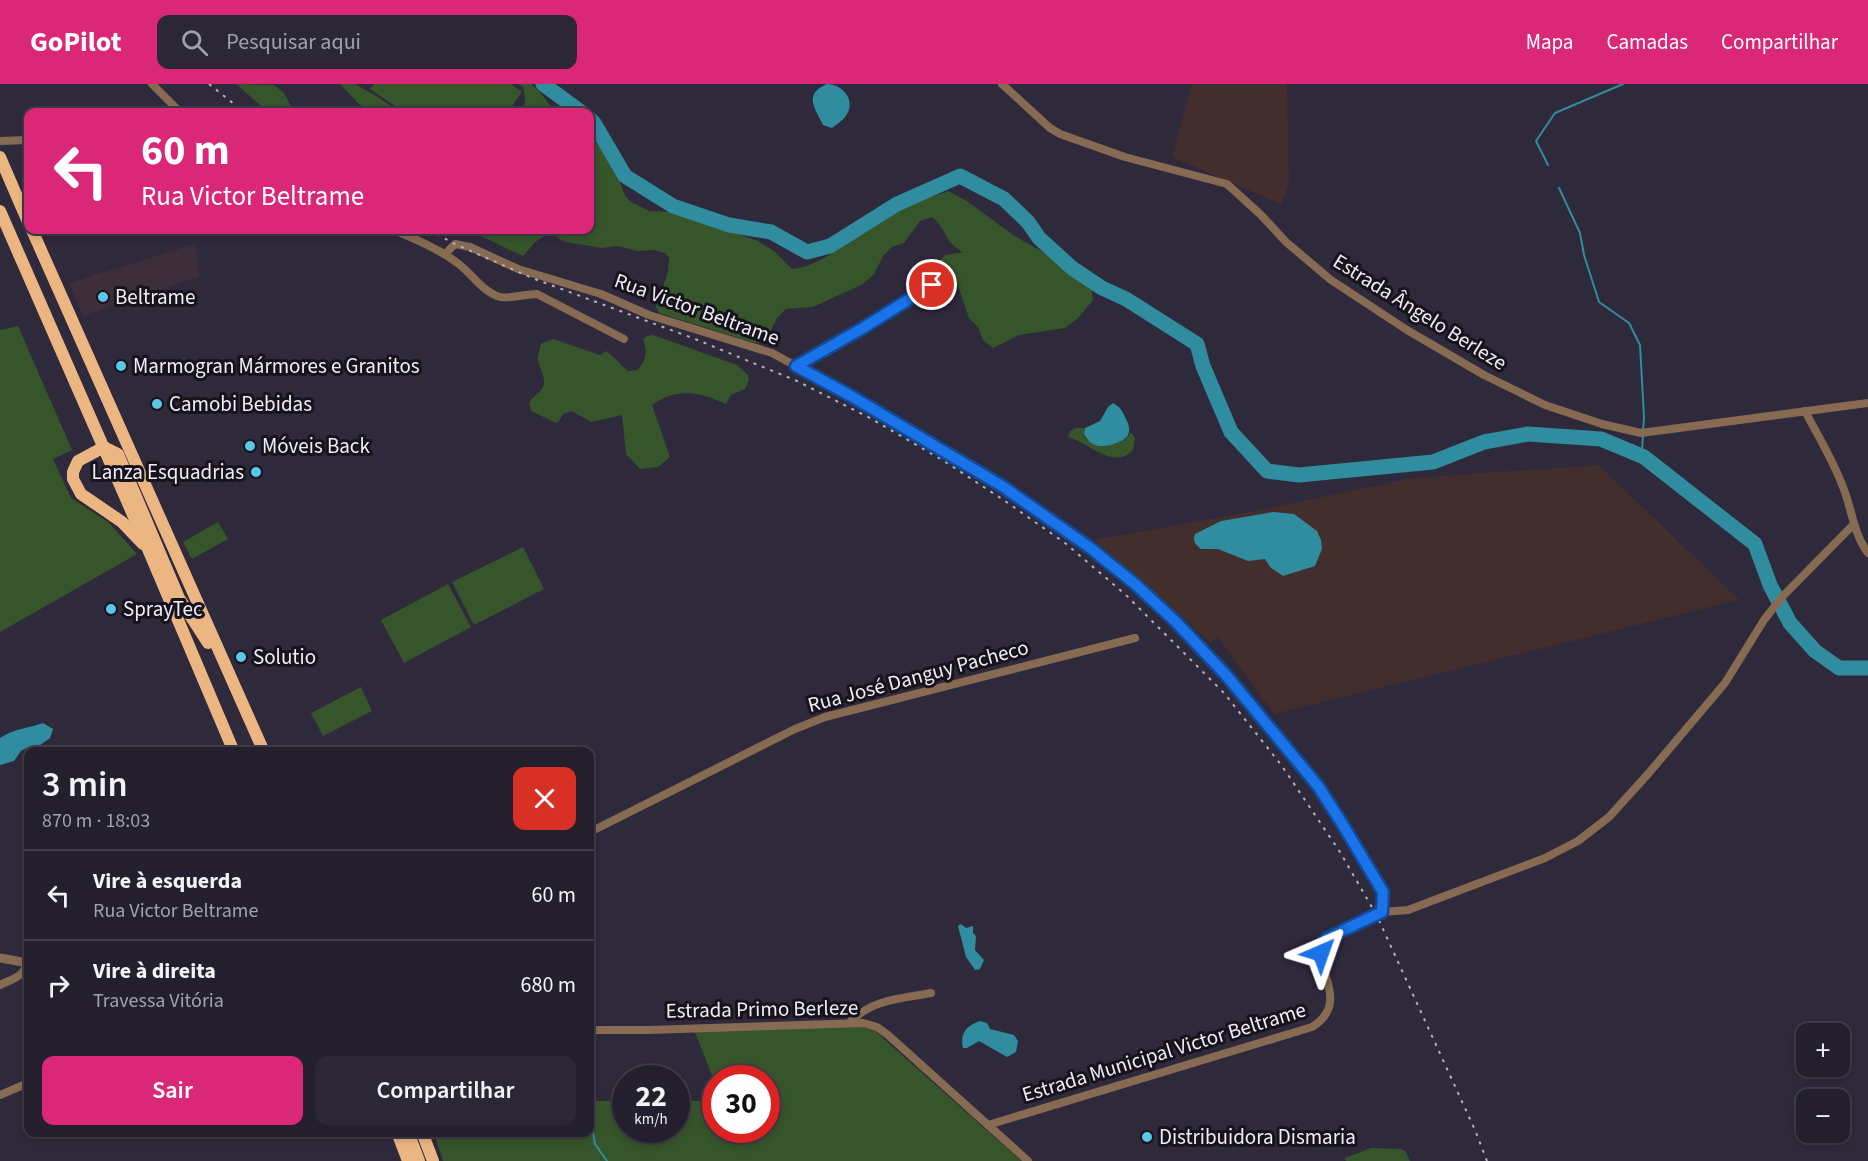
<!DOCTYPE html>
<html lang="pt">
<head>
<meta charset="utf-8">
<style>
	body { margin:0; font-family:"Source Sans 3",sans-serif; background:#2b2735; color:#f1f3f6; height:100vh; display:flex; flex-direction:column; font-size:22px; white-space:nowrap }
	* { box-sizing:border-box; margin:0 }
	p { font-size:20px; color:#a3a2aa }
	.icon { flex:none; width:33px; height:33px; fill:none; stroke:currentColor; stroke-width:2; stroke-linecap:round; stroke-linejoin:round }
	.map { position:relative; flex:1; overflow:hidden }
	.drawer { position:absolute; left:24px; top:663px; width:570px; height:390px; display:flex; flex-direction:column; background:#231f2d; border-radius:12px; box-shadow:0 3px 9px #0003,0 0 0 2px #403d49 }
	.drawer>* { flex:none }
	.guide { position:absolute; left:24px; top:24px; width:570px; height:126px; border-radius:12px; box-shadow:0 3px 9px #0003,0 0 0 2px #403d49; background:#db2777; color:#fff; overflow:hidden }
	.controls { position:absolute; left:1796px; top:939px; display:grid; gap:12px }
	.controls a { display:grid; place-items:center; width:54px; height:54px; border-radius:12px; background:#231f2d; box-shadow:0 3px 9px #0003,0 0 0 2px #403d49; font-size:30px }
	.speed { position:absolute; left:612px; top:981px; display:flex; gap:12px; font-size:30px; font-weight:700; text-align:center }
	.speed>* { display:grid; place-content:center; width:78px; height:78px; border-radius:50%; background:#231f2d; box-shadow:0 3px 9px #0003,0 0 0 2px #403d49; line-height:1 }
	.speed small { font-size:15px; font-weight:400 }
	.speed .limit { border:9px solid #d22; background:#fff; color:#111 }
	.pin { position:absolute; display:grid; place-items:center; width:51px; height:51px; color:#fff; margin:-26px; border:3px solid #fff; border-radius:50%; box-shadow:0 2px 6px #0007 }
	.me { position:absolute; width:66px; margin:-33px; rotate:43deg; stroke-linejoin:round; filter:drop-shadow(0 0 4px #0008) }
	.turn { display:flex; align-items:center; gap:21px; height:126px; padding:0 18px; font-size:27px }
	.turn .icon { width:78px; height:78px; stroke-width:2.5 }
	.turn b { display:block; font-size:42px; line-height:51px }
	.round { display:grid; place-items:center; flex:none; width:63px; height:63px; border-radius:12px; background:#2b2735 }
	.head { display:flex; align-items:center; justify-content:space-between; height:102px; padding:0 18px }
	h1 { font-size:36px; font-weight:600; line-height:45px }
	.button { display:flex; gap:12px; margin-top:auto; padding:12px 18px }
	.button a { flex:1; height:69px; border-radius:12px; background:#db2777; color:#fff; font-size:24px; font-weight:600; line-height:69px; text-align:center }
	.button a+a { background:#2b2735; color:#f1f3f6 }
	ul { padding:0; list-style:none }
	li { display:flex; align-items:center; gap:18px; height:90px; padding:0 18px; border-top:2px solid #403d49 }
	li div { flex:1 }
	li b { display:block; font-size:22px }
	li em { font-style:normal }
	header { display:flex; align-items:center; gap:36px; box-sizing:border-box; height:84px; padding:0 30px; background:#db2777; color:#fff }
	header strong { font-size:28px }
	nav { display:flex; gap:33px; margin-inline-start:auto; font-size:21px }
	.search { width:420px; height:54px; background:#2b2735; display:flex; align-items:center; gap:15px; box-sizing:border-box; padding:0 21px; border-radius:12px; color:#a3a2aa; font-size:22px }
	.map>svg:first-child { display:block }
</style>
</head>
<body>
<header>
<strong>GoPilot</strong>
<div class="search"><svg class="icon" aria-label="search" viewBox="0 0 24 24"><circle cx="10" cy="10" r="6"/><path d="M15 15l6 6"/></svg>Pesquisar aqui</div>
<nav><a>Mapa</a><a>Camadas</a><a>Compartilhar</a></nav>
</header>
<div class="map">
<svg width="1868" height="1077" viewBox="0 0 1868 1077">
	<rect width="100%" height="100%" fill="#2f293c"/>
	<path fill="#3e2e3b" d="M195 160 199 192 83 232 69 199Z"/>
	<g fill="#422e2d">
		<path d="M1192 0H1287L1289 101 1281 120 1172 73Z"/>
		<path d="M1599 381 1739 516 1274 630 1218 553 1211 559 1094 456 1255 427 1413 394Z"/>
	</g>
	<g fill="#36552b">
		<path d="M236 0 274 1 284 9 294 28H268Z"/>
		<path d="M340 0H355L378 13 399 28H371L359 20Z"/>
		<path d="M374 0H511L522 8 508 28H404L370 5Z"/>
		<path d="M518 0H531L540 8 555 28H524L525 13 523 3Z"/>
		<path d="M590 54C609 67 617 92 626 113L631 118 649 127 675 128 758 157 775 168 792 185C824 183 863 144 892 128 909 119 930 114 948 107L967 117 1013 151 1043 168 1091 203 1093 216 1078 234 1065 244 1019 251 993 264 983 256 978 243 969 234 958 202 944 188 940 176 945 171 963 168C942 156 948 146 932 133L920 137 904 159 892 163 883 172 874 190 863 200 813 223 786 225 777 234 765 258 755 259 659 229 656 223 668 188 669 174 665 169 654 166 637 167 618 162 602 164 572 159 563 157 550 149 535 158 523 172C503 163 485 153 465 146H590Z"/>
		<path d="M18 242 72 366 53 375 71 414 108 438 137 470 0 548V246Z"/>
		<path d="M653 251 737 281 748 291 749 296 745 305 731 311 726 320C700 308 677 303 652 321L670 373 658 383 640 385 626 370 622 331 591 338 572 327 563 330 559 337 556 339 531 327 529 320C532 312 538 311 542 305 548 295 539 285 538 275 538 271 540 264 541 260L553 255 600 271 606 267C611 270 622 282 628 287L638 286C646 275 648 268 643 255L647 252Z"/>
		<path d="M1076 344H1085L1084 350 1086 355 1095 361 1125 356 1131 348 1135 354 1133 366C1114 387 1088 358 1068 353L1070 347Z"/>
		<path d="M218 438 228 455 192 475 183 458Z"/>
		<path d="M523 463 544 505 474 541 452 498Z"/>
		<path d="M448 500 471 543 404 579 381 536Z"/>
		<path d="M361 603 372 627 323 652 311 629Z"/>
		<path d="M858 942 874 946 1021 1077H443L434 1049 590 1048V1017H625L626 1046H676L677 1017H715L716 1046H766V994H716L715 999 694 946Z"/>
		<path d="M1371 1064 1400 1065 1405 1067 1410 1077H1346L1345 1074Z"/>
	</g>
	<g fill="#308c9f">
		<path d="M827 0C840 0 853 12 849 26 846 34 839 39 832 44L823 41C815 24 803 10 827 0Z"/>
		<path d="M1113 319C1120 323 1122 326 1125 333 1128 339 1131 345 1128 351 1125 356 1121 357 1116 359 1103 364 1091 364 1084 350L1085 344 1100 337 1108 323Z"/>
		<path d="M1273 428 1294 430 1317 447 1321 456 1322 465 1315 482 1283 492 1271 484 1265 475 1248 477 1218 465H1201C1196 461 1192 457 1195 450L1221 437Z"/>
		<path d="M43 639 53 645 50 654 36 664 30 662 21 667 14 677 0 681V654C13 645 29 644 43 639Z"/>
		<path d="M961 840 966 844 973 842V849L976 852 975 866 984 876 980 885 975 886 966 873 958 842Z"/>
		<path d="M980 937 987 939 990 945 1014 951 1018 957 1016 968 1007 973 979 957 967 964H963C960 949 966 942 980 937Z"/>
	</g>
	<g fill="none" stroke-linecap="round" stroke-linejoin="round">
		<g stroke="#308c9f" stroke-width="2">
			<path d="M1548 81 1536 57 1555 29 1623 0"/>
			<path d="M1559 104 1580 149 1584 171 1599 218 1629 239 1640 261 1644 333 1643 346"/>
			<path d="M1643 351 1642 366 1644 373"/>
			<path d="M592 949 594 955 590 1030 595 1060 607 1077"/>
		</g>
		<g stroke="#308c9f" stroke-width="15">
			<path d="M543 0 581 28"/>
			<path d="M590 35 594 39 625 92 673 122 729 141 771 148 807 168 830 162 897 120 960 92 1004 115 1028 138 1039 154 1072 184 1102 204 1126 215 1197 260 1203 282 1231 348 1267 387 1299 391 1433 378 1484 358 1528 350 1601 355 1644 373 1755 460 1770 501 1790 539 1815 567 1839 584H1868"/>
		</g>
		<g stroke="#866b52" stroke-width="8">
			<path d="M152 0 180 28"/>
			<path d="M1002 0 1050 44 1060 50 1125 73 1227 100 1261 131 1286 158 1331 196 1407 246 1484 291 1545 321 1602 340 1641 349 1868 319"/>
			<path d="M0 57 28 56"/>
			<path d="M394 146C415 155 437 164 456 178 471 188 482 208 500 213 510 215 525 210 537 210L624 255"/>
			<path d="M445 170 455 160 470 163 518 185 601 210 649 231 772 269 851 312 1002 402 1089 463 1135 500 1175 537 1226 591 1318 703 1343 741 1383 808 1382 828"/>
			<path d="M796 282 863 244 931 201"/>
			<path d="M1805 327C1818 352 1833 376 1843 403 1852 425 1853 449 1868 469"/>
			<path d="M590 748 795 645 825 633 1135 554"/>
			<path d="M0 901C12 895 24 893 27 879"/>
			<path d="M850 938C873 915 899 915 931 909"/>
			<path d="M590 946H649L863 939 877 943 888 951 1028 1077"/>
			<path d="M0 1011 28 999"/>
			<path d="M988 1041 1312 943C1356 916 1304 876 1327 854L1382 828 1408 826 1545 774 1578 757 1609 733 1648 690 1725 599 1764 536 1782 513 1854 440"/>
		</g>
		<path stroke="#866b52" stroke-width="9" d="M0 874 28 879"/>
		<g stroke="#ecb683" stroke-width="12">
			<path d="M0 73 28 138"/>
			<path d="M0 127 148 465 234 668"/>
			<path d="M32 146 264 668"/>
			<path d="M143 460 122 438 81 410 73 395V388L78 377 104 363 118 370 179 514 208 559"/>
			<path d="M397 1048 408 1077"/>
			<path d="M408 1048 419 1077"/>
			<path d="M422 1048 433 1077"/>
		</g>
		<g stroke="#b6b1c0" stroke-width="2" stroke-dasharray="3 6" stroke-linecap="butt">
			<path d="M209 0 244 28"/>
			<path d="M429 146 455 160 532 194 695 255 797 297 868 333 944 377 1005 417 1065 459 1126 511 1224 609 1282 682 1340 768 1377 832 1475 1046 1487 1077"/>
		</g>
	</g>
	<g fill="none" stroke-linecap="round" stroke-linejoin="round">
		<defs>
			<path id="route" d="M932 201 863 244 796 282 851 312 1002 402 1089 463 1135 500 1175 537 1226 591 1318 702 1343 741 1383 808 1382 828 1327 854 1323 858 1321 869"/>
		</defs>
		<use href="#route" stroke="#114b97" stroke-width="15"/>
		<use href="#route" stroke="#1a73e8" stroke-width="10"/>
	</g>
	<g fill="#5ac8e6" stroke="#16131c" stroke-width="2">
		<circle cx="103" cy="213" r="6"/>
		<circle cx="121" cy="282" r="6"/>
		<circle cx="157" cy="320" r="6"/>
		<circle cx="250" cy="362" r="6"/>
		<circle cx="256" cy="388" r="6"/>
		<circle cx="111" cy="525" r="6"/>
		<circle cx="241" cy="573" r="6"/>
		<circle cx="1147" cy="1053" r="6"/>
	</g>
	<g text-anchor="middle" stroke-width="6" stroke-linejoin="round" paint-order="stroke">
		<g font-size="21" fill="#f0ecf9" stroke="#16131c" text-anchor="start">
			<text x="115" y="220">Beltrame</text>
			<text x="133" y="289">Marmogran Mármores e Granitos</text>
			<text x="169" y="327">Camobi Bebidas</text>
			<text x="262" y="369">Móveis Back</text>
			<text x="244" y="395" text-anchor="end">Lanza Esquadrias</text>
			<text x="123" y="532">SprayTec</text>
			<text x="253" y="580">Solutio</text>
			<text x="1159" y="1060">Distribuidora Dismaria</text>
		</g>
		<g font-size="21" fill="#f0ecf9" stroke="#16131c">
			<text transform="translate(697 225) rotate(20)" y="7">Rua Victor Beltrame</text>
			<text transform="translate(1420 228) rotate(32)" y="7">Estrada Ângelo Berleze</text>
			<text transform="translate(918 592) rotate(-15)" y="7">Rua José Danguy Pacheco</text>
			<text transform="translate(762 925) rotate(-1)" y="7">Estrada Primo Berleze</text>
			<text transform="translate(1164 968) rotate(-17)" y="7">Estrada Municipal Victor Beltrame</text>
		</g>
	</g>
</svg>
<div class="controls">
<a>+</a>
<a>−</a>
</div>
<div class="speed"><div>22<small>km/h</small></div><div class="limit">30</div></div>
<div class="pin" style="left:932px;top:201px;background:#d93025"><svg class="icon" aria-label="arrive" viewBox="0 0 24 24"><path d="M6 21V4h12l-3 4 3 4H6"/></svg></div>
<svg class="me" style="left:1321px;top:869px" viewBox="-20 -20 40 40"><path d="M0-17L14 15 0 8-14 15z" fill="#1a73e8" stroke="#fff" stroke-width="4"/></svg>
<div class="guide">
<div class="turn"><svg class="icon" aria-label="left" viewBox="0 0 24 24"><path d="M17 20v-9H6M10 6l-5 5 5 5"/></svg><div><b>60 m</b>Rua Victor Beltrame</div></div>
</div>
<section class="drawer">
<div class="head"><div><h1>3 min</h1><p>870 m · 18:03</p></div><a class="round" style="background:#d93025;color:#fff"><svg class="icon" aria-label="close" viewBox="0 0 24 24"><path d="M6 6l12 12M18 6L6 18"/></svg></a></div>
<ul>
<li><svg class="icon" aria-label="left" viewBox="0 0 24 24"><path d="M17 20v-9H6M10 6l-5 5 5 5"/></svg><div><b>Vire à esquerda</b><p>Rua Victor Beltrame</p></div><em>60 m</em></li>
<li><svg class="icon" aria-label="right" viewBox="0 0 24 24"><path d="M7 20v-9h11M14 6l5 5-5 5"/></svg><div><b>Vire à direita</b><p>Travessa Vitória</p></div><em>680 m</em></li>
</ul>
<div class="button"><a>Sair</a><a>Compartilhar</a></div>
</section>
</div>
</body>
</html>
